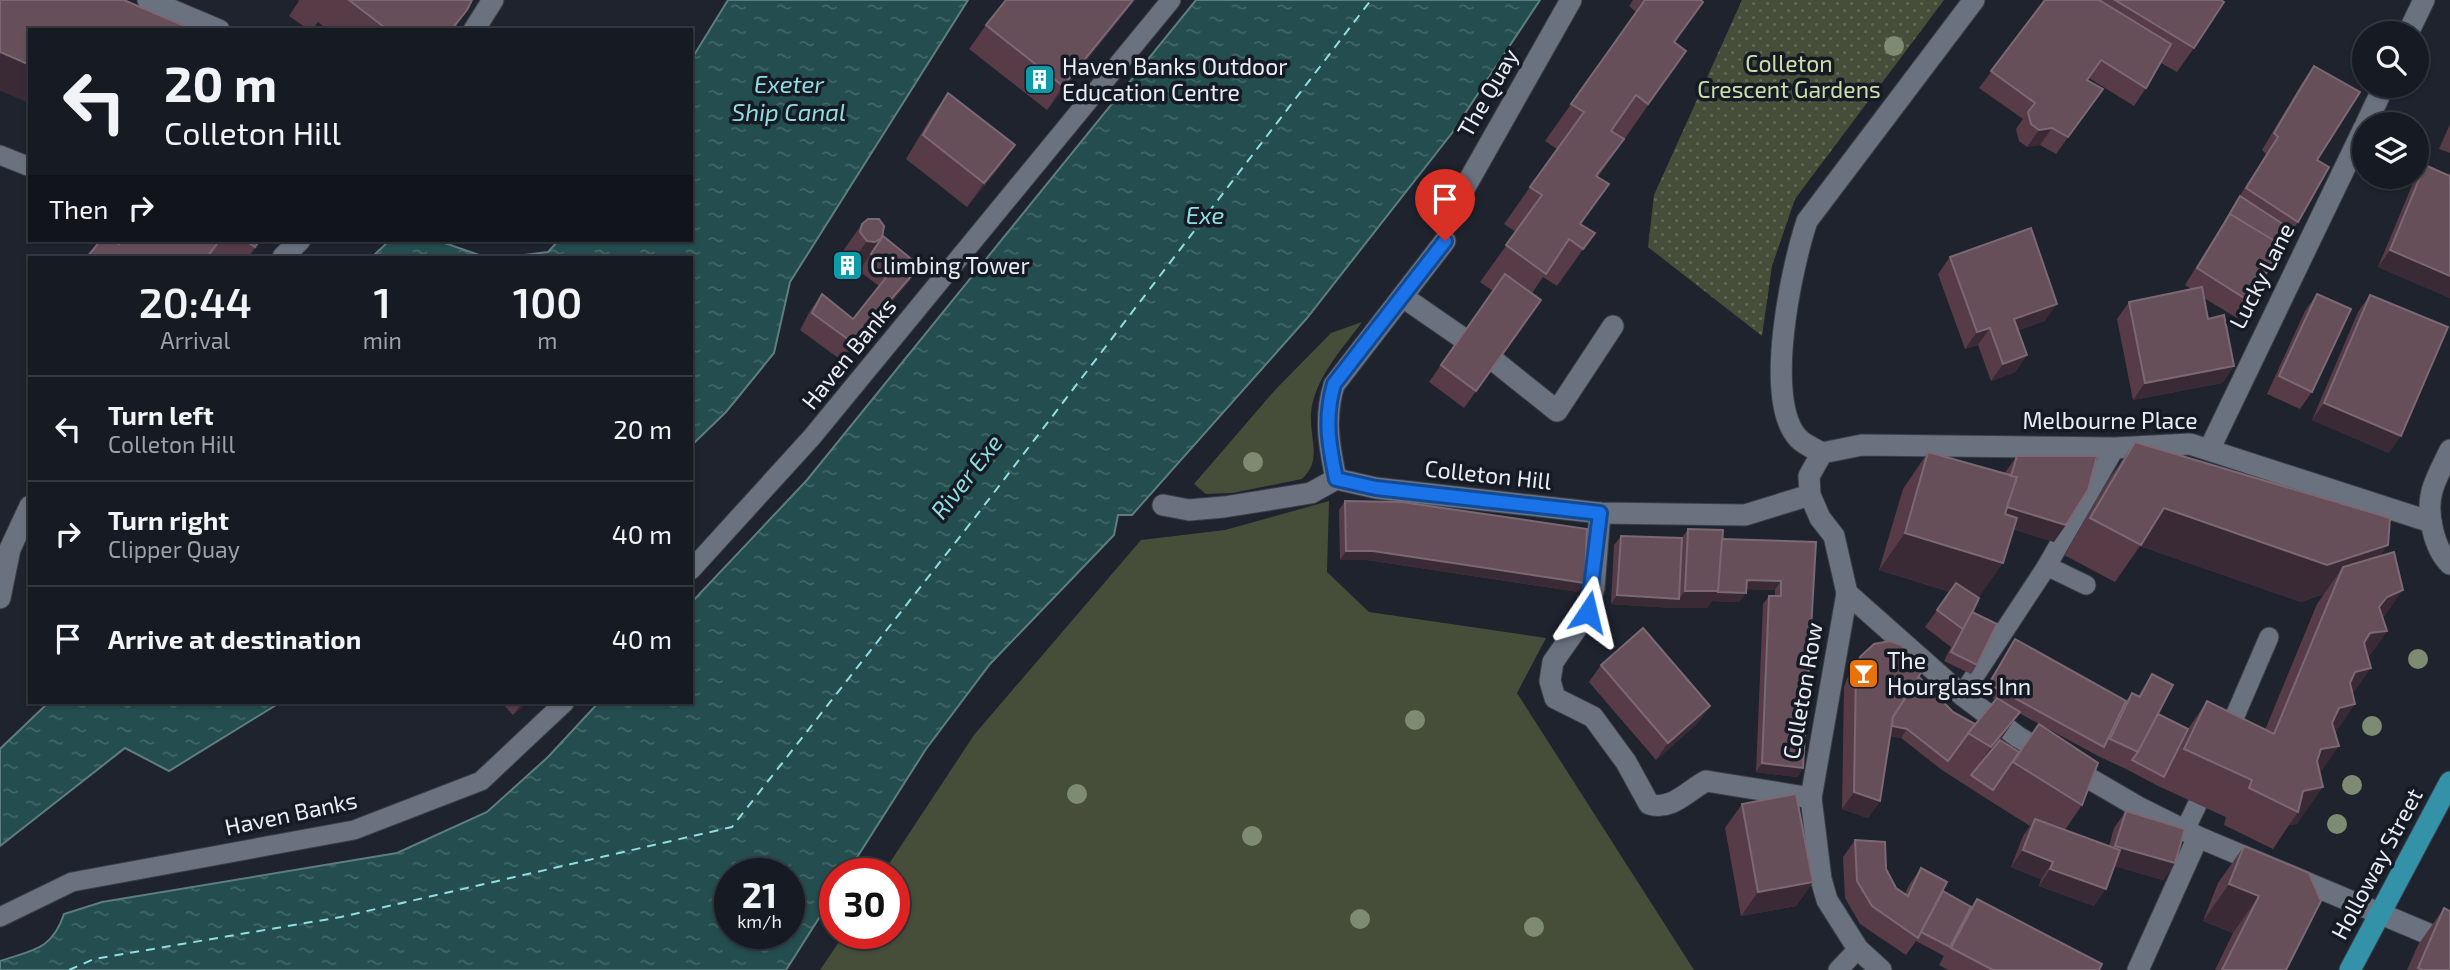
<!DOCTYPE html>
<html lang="en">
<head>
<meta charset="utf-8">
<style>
	body { margin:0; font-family:"Exo 2",sans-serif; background:#1f232a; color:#f1f3f6; height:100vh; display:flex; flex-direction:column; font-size:26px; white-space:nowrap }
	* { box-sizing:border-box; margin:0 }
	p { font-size:23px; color:#9ea1a5 }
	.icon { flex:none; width:38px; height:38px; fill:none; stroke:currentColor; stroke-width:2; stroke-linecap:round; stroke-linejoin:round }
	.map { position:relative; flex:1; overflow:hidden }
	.sheet { position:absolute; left:28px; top:256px; width:665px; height:448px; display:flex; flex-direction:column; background:#161a22; border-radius:0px; box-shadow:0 2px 5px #0004,0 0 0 2px #353840 }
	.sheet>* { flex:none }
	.guide { position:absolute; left:28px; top:28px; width:665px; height:214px; border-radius:0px; box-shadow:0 2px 5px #0004,0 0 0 2px #353840; background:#161a22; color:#f1f3f6; overflow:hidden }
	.buttons { position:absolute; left:2352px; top:21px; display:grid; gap:14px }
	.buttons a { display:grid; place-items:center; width:77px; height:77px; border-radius:50%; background:#161a22; box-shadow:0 2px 5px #0004,0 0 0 2px #353840; font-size:35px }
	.speed { position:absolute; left:714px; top:858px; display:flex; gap:14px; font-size:35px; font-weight:700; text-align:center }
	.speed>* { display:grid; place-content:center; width:91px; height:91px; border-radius:50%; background:#161a22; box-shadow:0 2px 5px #0004,0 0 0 2px #353840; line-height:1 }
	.speed small { font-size:18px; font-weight:400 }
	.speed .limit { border:10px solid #d22; background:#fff; color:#111 }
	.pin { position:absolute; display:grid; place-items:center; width:60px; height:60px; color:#fff; margin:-72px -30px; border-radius:50% 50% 50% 0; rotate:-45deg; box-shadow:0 0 7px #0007 }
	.pin .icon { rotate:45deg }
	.me { position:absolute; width:77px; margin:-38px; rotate:10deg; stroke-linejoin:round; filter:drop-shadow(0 0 5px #0008) }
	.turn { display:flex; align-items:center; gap:24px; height:147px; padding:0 21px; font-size:32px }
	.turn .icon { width:91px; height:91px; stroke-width:2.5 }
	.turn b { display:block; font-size:49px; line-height:60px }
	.then { display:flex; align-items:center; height:66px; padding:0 21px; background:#0003; gap:14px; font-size:26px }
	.eta { display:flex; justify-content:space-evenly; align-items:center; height:119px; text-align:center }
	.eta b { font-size:42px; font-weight:600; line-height:49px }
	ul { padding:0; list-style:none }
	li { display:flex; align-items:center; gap:21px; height:105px; padding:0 21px; border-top:2px solid #353840 }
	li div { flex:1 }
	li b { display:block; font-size:26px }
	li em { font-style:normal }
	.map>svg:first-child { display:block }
</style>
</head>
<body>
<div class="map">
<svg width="2450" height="970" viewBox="0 0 2450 970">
	<defs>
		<pattern id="park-dots" width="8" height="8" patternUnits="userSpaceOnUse" patternTransform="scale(1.75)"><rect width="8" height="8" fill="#464e3a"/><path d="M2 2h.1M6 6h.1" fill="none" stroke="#616857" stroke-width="1.8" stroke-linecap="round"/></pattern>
		<pattern id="water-ripples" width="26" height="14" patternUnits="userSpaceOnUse" patternTransform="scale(1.75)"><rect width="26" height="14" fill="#234d4e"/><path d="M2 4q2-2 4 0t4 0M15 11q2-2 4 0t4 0" fill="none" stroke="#436768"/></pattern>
	</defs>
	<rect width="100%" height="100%" fill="#1e232e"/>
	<g fill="#464e3a">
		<path d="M1362 322C1343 348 1314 379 1311 413 1309 438 1323 460 1302 479L1232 493 1206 494 1194 484 1275 390 1331 333Z"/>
		<path d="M1329 501 1327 572 1369 612 1546 638 1517 693 1694 970H820L845 933H894V873H883L974 735 1141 540 1225 530Z"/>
	</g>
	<path fill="url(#park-dots)" d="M1742 0H1944L1795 199 1772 266 1762 336 1648 247 1654 195Z"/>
	<g fill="url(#water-ripples)" stroke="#5e7d80" stroke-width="2" fill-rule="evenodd">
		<path d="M728 0H968L790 282 774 353 726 412 691 446V257H508L548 252 559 240H691V60Z"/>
		<path d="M1196 0H1540L1452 133 1307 318 1132 515H1118L1114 535 990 664 926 749 847 873H835V893L786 970H0V961C33 950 52 950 64 914L102 902 397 853 487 812 548 757 599 702H691V603L807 480ZM730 873H789V933H730Z"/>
		<path d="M390 240H436L485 257H372Z"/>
		<path d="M49 702H281L169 771 125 748 0 846V749Z"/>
	</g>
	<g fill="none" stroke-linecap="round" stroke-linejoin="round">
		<path stroke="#90dee1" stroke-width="2" stroke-dasharray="9 7" stroke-linecap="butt" d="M69 970 94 959 341 917 732 827 973 520 1371 0"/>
		<defs>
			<g id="lane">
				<path d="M0 155 30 167"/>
				<path d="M2045 569H2053L2086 585"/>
				<path d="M691 570 812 437 1171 0"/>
				<path d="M1962 695 2045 569 2115 448"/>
				<path d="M2225 739 2269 637"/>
				<path d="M2185 830 2197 805"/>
				<path d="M0 917 72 882 354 830 481 781 565 702"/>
				<path d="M1838 970 1858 949"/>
			</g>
			<g id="street">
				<path d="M148 0 219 30"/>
				<path d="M474 30 493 0"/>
				<path d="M2408 33 2424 0"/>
				<path d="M2366 124 2384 86"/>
				<path d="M1451 212 1571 0"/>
				<path d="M283 257 300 240"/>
				<path d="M1403 297 1461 337"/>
				<path d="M1497 363 1557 411 1613 326"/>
				<path d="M2210 448 2364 128"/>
				<path d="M2450 450C2444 463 2436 477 2432 491 2426 513 2434 549 2450 564"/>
				<path d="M1822 453C1815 449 1805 445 1799 439 1762 402 1792 266 1807 221L1974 0"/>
				<path d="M1336 479C1329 445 1324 418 1334 385L1445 241"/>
				<path d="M1163 505 1189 510 1224 507 1311 493 1336 479 1376 488 1600 513 1745 515 1810 495"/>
				<path d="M1600 513 1594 588 1588 612 1553 662 1550 681 1555 698 1593 717 1626 762 1649 804C1672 811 1687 791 1706 781L1811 798"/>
				<path d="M2431 522 2190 444 2115 448 1862 445 1822 453 1809 476 1810 495 1820 518 1834 536 1847 593 1962 695 2018 737 2140 808 2198 837 2450 943"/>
				<path d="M1847 593 1811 798 1821 879 1827 900 1858 949 1881 970"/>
				<path d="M0 598 10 549 30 506"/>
				<path d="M2138 970 2198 837"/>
			</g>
			<path id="primary" d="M2350 970 2450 782"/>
		</defs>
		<use href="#lane" stroke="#3a3e47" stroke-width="21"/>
		<use href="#street" stroke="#3a3e47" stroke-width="23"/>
		<use href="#primary" stroke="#3a3e47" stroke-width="23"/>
		<use href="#lane" stroke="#6b727f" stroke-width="19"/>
		<use href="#street" stroke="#6b727f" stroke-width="21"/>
		<use href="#primary" stroke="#3391a8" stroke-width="21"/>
	</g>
	<g fill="#7d8b72">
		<circle cx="1894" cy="46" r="10"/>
		<circle cx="1253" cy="462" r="10"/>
		<circle cx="2418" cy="659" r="10"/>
		<circle cx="1415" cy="720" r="10"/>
		<circle cx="2372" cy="726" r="10"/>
		<circle cx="2352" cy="785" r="10"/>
		<circle cx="1077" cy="794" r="10"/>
		<circle cx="2337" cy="824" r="10"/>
		<circle cx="1252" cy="836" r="10"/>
		<circle cx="1360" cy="919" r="10"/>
		<circle cx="1534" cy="927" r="10"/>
	</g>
	<g fill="#573c48">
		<path d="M298 0H472L454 30H328L318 22 312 30H309L289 16 299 1Z"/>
		<path d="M1135 0 1047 110 969 49 986 25Z"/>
		<path d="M1633 0H1701L1675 43 1686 51 1598 177 1581 224 1595 233 1557 286 1543 277 1532 293 1541 300 1464 408 1429 382 1493 291 1480 282 1516 232 1504 224 1557 149 1545 141 1636 12 1629 6Z"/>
		<path d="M2045 0H2221L2194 48 2177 72 2161 63 2146 88 2134 106 2089 78 2087 80 2103 89 2056 154 2040 145 2027 147 2019 141 2016 129 2023 119 1979 88Z"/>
		<path d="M2314 66 2317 160 2298 222 2249 301 2237 318 2204 298 2208 319 2234 366 2222 383 2133 400 2117 319 2129 302 2191 289 2185 285 2234 205 2266 154 2262 150 2302 83Z"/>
		<path d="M948 93 1015 145 998 169 967 207 906 159 931 117Z"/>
		<path d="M2450 124V153L2439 149Z"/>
		<path d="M2425 165 2448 175 2450 173V298L2378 267 2413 183Z"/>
		<path d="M862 224 920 266 908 283 841 360 800 330 810 311 822 294 853 319 879 286 859 271 856 275 849 279 841 278 835 269 836 261Z"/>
		<path d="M123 240H262L249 257H87L119 244Z"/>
		<path d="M1950 257 2045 321 2018 330 2027 355 2015 372 1991 381 1978 345 1965 349 1938 274Z"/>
		<path d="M2317 294 2312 392 2300 409 2267 394 2305 311Z"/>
		<path d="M2370 295 2389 453 2312 420 2358 312Z"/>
		<path d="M2135 442 2379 557 2383 618 2387 631 2368 658 2335 733 2320 773 2297 824 2289 825 2273 849 2224 825 2226 817 2158 786 2126 769 2098 756 2019 713 2000 740 2082 805 2065 830 2109 846 2114 828 2126 811 2175 863 2163 880 2114 866 2094 906 2039 886 2041 879 2011 867 2023 836 2030 826 1987 799 1988 798 1987 799 1942 770 1901 738 1890 736 1880 801 1868 818 1842 809 1844 687 1849 674 1860 657 1919 677 1953 712 1975 724 1996 700 1982 692 2015 639 2126 701 2132 693 2138 696 2152 674 2158 714 2188 729 2207 701 2265 730 2317 604 2324 594 2301 602 2140 546 2115 582 2064 555 2109 479Z"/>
		<path d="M1928 452 2004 474 2017 456 2054 542 2013 529 1978 598 1972 612 1977 665 1971 674 1944 661 1951 647 1925 627 1950 592 1879 570 1903 489Z"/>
		<path d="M1345 501 1579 592 1367 560H1340L1339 510Z"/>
		<path d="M1688 529 1722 539 1816 542 1803 768 1797 777 1756 772 1763 604 1769 596H1775V590L1746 589 1739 602 1712 601 1707 608H1673L1611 604 1614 545 1621 536 1682 538Z"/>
		<path d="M1601 665 1698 723 1656 760 1589 682Z"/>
		<path d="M501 702H528L513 715Z"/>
		<path d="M1742 804 1813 882 1796 906 1741 916 1725 828Z"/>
		<path d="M1855 840 1896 888 1905 894 1909 885 1921 868 1943 891 1971 907 1977 899 2099 970H1948L1939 965 1946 952 1944 956 1916 941 1906 955 1860 924 1845 898 1843 857Z"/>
		<path d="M2244 846 2286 970H2215L2233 933 2203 921 2218 883Z"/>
		<path d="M2444 908 2450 970H2407L2418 945Z"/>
	</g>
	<g fill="#3a2a36">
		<path d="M1133 0H1135L1047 110 1063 86Z"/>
		<path d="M0 52 30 65V103L0 91Z"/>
		<path d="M2052 128 2040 145 2027 147 2039 130Z"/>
		<path d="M1624 139 1598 176 1571 213 1596 176Z"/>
		<path d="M1015 145 998 169 967 207 984 183Z"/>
		<path d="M1595 233 1569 270 1557 286 1583 249Z"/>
		<path d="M882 238 856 275 849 279 841 278 867 241Z"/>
		<path d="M260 240H262L249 257H248Z"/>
		<path d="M2390 250 2450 276V298L2378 267Z"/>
		<path d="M920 266 908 283 841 360 853 343Z"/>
		<path d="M2057 304 2045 321 2002 336 2014 319Z"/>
		<path d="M1990 328 1978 345 1965 349 1977 332Z"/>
		<path d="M2027 355 2015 372 1991 381 2003 364Z"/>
		<path d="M2234 366 2222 383 2133 400 2145 383Z"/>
		<path d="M2324 403 2401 436 2389 453 2312 420Z"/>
		<path d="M2003 505 2066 525 2054 542 1991 522Z"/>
		<path d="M2164 508 2388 545 2362 582 2343 567 2324 594 2301 602 2140 546Z"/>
		<path d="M1905 533 2003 563 1977 600 1879 570Z"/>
		<path d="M1346 551H1373L1585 583 1579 592 1367 560H1340Z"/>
		<path d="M1747 580 1781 581 1775 590 1741 589Z"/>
		<path d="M2403 590 2377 627 2354 644 2387 597Z"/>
		<path d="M1685 591H1719L1746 593 1739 602 1712 601 1707 608H1673L1611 604 1617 595 1679 599Z"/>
		<path d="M2387 631 2361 668 2345 670 2370 633Z"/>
		<path d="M2371 668 2345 705 2329 708 2355 672Z"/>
		<path d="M523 702H528L513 715Z"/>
		<path d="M2355 704 2330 741 2313 745 2339 708Z"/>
		<path d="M1710 706 1698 723 1656 760 1668 743Z"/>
		<path d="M2020 712 1994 749 1971 775 1991 747Z"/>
		<path d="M1887 725 1907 729 1901 738 1881 734Z"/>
		<path d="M2339 746 2313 783 2296 786 2321 749Z"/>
		<path d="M1762 763 1803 768 1797 777 1756 772Z"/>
		<path d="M2323 787 2297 824 2289 825 2298 812 2303 791Z"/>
		<path d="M1854 792 1880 801 1868 818 1842 809Z"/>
		<path d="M2115 846 2175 863 2163 880 2103 863Z"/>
		<path d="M2023 850 2053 862 2041 879 2011 867Z"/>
		<path d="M2050 869 2106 889 2094 906 2039 886Z"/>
		<path d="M1813 882 1796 906 1741 916 1758 892Z"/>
		<path d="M2229 884 2259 896 2233 933 2203 921Z"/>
	</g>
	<g fill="#674f5a" stroke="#7b6872" stroke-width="2">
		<path d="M0 0H124L194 30H30V65L0 52Z"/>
		<path d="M349 0H472L467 10 451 30H388Z"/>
		<path d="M1006 0H1133L1063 86 986 25Z"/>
		<path d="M1645 0H1701L1703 2 1674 42 1686 51 1648 104 1636 95 1611 131 1624 139 1596 176 1609 184 1580 224 1595 233 1583 249 1569 239 1546 274 1506 245 1542 195 1530 187 1584 112 1571 104Z"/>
		<path d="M2045 0H2099L2171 44 2146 88 2101 60 2087 80 2103 89 2068 137 2052 128 2039 130 2031 124 2028 112 2035 103 1991 71Z"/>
		<path d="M2115 0H2221L2224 2 2194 48Z"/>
		<path d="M2314 66 2360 92 2317 160 2329 167 2298 222 2246 188 2278 137 2274 133Z"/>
		<path d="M948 93 1015 145 984 183 923 135Z"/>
		<path d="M2425 165 2450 176V276L2390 250Z"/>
		<path d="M2240 196 2292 230 2282 246 2230 214 2225 222Z"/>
		<path d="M2230 214 2283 246 2249 301 2197 268Z"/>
		<path d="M868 219H879L884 226 882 238 875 242 867 241 860 232 862 224Z"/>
		<path d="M2031 228 2057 304 2014 319 2027 355 2003 364 1990 328 1977 332 1950 257Z"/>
		<path d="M883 236 920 266 853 343 812 313 822 294 853 319 892 270 871 254Z"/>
		<path d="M101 240H118L119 244 123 240H220L207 257H87Z"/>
		<path d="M245 240H260L255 247Z"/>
		<path d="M1505 274 1541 300 1476 391 1441 365Z"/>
		<path d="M2202 287 2208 319 2224 315 2234 366 2145 383 2129 302Z"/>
		<path d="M2317 294 2351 309 2312 392 2279 376Z"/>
		<path d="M2370 295 2448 327 2401 436 2324 403Z"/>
		<path d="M2135 442 2390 518 2388 545 2327 565 2164 508 2141 545 2090 518Z"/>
		<path d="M1928 452 2017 477 2005 514 2017 518 2003 563 1905 533Z"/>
		<path d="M2017 456H2097L2088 490 2066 525 2007 507 2017 477 2011 476Z"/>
		<path d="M1345 501 1402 502 1587 529 1585 583 1373 551H1346Z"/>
		<path d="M1688 529 1723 530 1719 591H1685Z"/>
		<path d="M1621 536 1682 538 1679 599 1617 595Z"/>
		<path d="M1722 539 1816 542 1803 768 1762 763 1769 596H1781V581L1747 580 1746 593 1718 592Z"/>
		<path d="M2394 552 2403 590 2387 597 2379 607 2387 631 2370 633 2364 643 2371 668 2355 672 2350 683 2355 704 2339 708 2332 723 2339 746 2321 749 2317 761 2323 787 2303 791 2298 812 2249 788 2252 780 2184 749 2207 701 2274 734 2343 567Z"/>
		<path d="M1956 583 1979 598 1964 630 1937 610Z"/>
		<path d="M1972 612 1997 624 1977 665 1951 652Z"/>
		<path d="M1643 628 1710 706 1668 743 1601 665Z"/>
		<path d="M2015 639 2126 701 2104 747 1989 684Z"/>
		<path d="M1890 641 1901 645 1924 668 1893 717 1880 801 1854 792 1856 670 1860 657 1874 644Z"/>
		<path d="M2152 674 2173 685 2138 752 2110 739 2132 693 2140 697Z"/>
		<path d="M1919 677 1953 712 1975 724 1948 761 1907 729 1892 726 1893 717Z"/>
		<path d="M1997 698 2020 712 1991 747 1968 733Z"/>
		<path d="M2158 714 2188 729 2164 777 2132 760 2138 752Z"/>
		<path d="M2039 724 2098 763 2082 805 2013 762Z"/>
		<path d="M2000 740 2019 752 1993 790 1971 775Z"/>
		<path d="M1796 794 1813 882 1758 892 1742 804Z"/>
		<path d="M2126 811 2185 829 2175 863 2115 846Z"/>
		<path d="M2035 819 2120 850 2106 889 2050 869 2053 862 2023 850Z"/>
		<path d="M1855 840 1885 842 1886 869 1896 888 1908 896 1921 868 1947 882 1918 938 1872 906 1857 881Z"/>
		<path d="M2244 846 2309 873 2321 901 2286 970H2222L2259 896 2229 884Z"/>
		<path d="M1943 891 1971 907 1950 947 1921 932Z"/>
		<path d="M1977 899 2102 964 2099 970H1993L1951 948Z"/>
		<path d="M2444 908 2450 911V970H2423L2418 968Z"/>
	</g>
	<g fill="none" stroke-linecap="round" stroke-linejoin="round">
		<defs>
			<path id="route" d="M1445 241 1334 384C1324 418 1329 445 1336 479L1376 488 1600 513 1588 612"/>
		</defs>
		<use href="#route" stroke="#114b97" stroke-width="18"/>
		<use href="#route" stroke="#1a73e8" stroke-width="12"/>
	</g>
	<defs>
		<symbol id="building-square" viewBox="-11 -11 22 22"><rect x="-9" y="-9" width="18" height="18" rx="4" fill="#0f9aa8" stroke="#151a24"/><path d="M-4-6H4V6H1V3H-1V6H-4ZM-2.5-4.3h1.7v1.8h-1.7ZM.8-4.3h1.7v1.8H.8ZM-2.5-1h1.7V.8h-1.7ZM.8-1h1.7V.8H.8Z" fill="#fff"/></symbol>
		<symbol id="bar-square" viewBox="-11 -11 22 22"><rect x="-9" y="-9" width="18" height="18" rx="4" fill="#e8710a" stroke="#151a24"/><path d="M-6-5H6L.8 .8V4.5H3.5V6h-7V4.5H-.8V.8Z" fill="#fff"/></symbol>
	</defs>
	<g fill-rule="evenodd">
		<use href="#building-square" x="1022" y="62" width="35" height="35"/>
		<use href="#building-square" x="830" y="248" width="35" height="35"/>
		<use href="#bar-square" x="1846" y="656" width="35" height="35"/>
	</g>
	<g text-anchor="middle" stroke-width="7" stroke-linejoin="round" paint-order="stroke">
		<g font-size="23" fill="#cae0a9" stroke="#151a24">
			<text x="1789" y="72">Colleton<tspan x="1789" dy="26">Crescent Gardens</tspan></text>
		</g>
		<g font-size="23" fill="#e9edf4" stroke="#151a24" text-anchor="start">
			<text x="1062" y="75">Haven Banks Outdoor<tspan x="1062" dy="26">Education Centre</tspan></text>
			<text x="870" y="274">Climbing Tower</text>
			<text x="1887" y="669">The<tspan x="1887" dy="26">Hourglass Inn</tspan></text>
		</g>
		<g font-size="23" fill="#e9edf4" stroke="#151a24">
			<text transform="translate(1488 93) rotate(-60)" y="8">The Quay</text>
			<text transform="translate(2262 276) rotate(-63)" y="8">Lucky Lane</text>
			<text transform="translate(849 354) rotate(-51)" y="8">Haven Banks</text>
			<text x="2110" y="429">Melbourne Place</text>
			<text transform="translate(1488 475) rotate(6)" y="8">Colleton Hill</text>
			<text transform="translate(1803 691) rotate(-80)" y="8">Colleton Row</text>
			<text transform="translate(291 814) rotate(-12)" y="8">Haven Banks</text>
			<text transform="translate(2377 864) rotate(-62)" y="8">Holloway Street</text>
		</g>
		<g font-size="24" font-style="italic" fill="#90dee1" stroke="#151a24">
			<text x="789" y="93">Exeter<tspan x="789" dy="28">Ship Canal</tspan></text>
			<text x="1205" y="224">Exe</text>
			<text transform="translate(967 477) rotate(-52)" y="8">River Exe</text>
		</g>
	</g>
</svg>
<div class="buttons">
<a><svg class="icon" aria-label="search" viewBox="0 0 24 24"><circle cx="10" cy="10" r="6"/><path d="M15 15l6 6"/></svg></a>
<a><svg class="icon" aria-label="layers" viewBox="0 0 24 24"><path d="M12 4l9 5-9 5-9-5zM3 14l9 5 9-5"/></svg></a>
</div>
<div class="speed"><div>21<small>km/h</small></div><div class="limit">30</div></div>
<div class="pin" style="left:1445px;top:241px;background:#d93025"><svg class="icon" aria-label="arrive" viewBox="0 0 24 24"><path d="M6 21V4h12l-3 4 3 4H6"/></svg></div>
<svg class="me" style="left:1588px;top:612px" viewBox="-20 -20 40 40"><path d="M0-17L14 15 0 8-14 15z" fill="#1a73e8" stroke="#fff" stroke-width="4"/></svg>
<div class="guide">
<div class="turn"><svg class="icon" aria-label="left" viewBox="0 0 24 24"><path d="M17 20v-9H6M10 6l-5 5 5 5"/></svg><div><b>20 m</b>Colleton Hill</div></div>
<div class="then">Then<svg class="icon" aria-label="right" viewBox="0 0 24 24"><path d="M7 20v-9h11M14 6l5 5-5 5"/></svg></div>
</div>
<section class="sheet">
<div class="eta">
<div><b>20:44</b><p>Arrival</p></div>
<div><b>1</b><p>min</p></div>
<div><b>100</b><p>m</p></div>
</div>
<ul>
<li><svg class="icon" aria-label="left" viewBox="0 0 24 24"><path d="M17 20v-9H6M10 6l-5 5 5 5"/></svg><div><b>Turn left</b><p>Colleton Hill</p></div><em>20 m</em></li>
<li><svg class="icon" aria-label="right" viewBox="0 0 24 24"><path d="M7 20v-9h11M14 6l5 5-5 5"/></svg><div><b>Turn right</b><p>Clipper Quay</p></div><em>40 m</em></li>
<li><svg class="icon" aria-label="arrive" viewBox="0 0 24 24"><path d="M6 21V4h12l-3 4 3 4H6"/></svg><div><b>Arrive at destination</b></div><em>40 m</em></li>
</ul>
</section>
</div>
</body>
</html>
